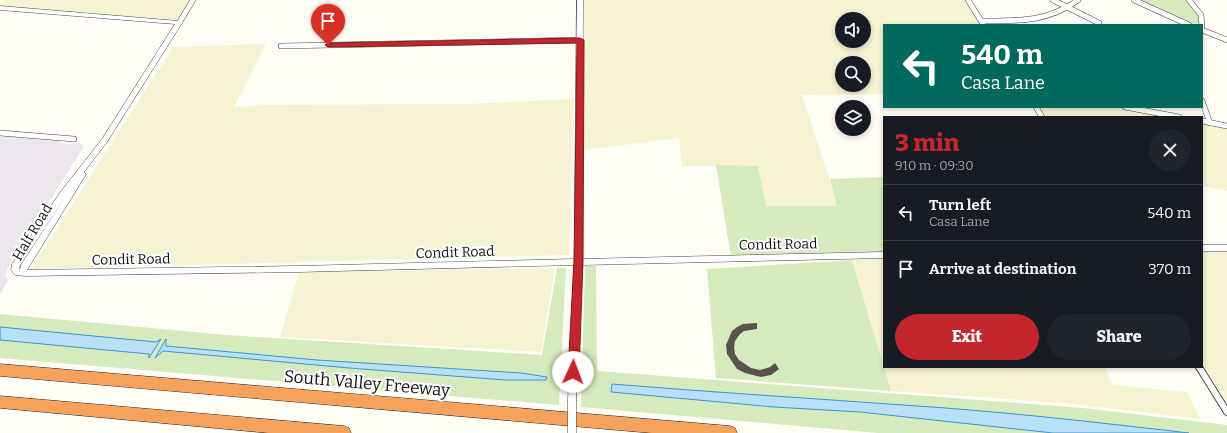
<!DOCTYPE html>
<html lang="en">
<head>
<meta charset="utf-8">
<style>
	body { margin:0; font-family:Bitter,serif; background:#20242c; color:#f1f3f6; height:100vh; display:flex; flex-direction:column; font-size:15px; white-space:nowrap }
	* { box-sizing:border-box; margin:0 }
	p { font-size:13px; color:#9ea1a6 }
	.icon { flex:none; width:22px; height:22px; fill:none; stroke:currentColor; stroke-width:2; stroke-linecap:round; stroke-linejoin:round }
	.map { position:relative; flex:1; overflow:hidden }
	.side { position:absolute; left:883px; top:116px; width:320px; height:252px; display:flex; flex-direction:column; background:#171b24; border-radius:0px; box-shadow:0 2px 6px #0003 }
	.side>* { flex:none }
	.banner { position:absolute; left:883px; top:24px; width:320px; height:84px; border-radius:0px; box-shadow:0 2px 6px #0003; background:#00695c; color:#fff; overflow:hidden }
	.controls { position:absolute; left:835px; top:12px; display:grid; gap:8px }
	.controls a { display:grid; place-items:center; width:36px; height:36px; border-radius:50%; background:#171b24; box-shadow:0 2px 6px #0003; font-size:20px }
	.pin { position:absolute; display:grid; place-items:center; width:34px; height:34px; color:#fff; margin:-41px -17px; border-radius:50% 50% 50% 0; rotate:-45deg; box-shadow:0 0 4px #0007 }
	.pin .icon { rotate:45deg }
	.me { position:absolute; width:44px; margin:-22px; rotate:2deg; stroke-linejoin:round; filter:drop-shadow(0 0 3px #0008) }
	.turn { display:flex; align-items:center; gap:14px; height:84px; padding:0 12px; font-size:18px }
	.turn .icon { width:52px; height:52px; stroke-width:2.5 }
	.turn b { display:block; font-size:28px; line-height:34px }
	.round { display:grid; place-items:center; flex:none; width:42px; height:42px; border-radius:21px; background:#20242c }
	.summary { display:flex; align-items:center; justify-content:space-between; height:68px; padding:0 12px }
	h1 { font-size:24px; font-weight:800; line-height:30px; color:#c4262e }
	.primary-button { display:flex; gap:8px; margin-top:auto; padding:8px 12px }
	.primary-button a { flex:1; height:46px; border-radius:24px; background:#c4262e; color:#fff; font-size:16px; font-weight:800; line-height:46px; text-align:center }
	.primary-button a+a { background:#20242c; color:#f1f3f6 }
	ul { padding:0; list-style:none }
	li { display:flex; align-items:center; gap:12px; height:56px; padding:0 12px; border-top:1px solid #363941 }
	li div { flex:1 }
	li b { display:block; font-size:15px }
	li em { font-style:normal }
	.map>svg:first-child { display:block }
</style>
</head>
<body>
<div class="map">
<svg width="1227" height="433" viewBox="0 0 1227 433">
	<rect width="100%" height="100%" fill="#fffdf5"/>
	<path fill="#eee6ef" d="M0 136 59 141 66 144 80 143 84 146 7 269 5 275 8 280 0 294Z"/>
	<g fill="#f6f3d4" fill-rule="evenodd">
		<path d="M5 0H190L177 20 1 6Z"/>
		<path d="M584 0H965L980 25H884V94L802 95 838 206H766L757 166H682L679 138 583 150ZM842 19H864V41H842ZM842 63H864V85H842Z"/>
		<path d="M266 44 234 107 267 105 466 104 574 99 569 255 31 269 173 47Z"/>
		<path d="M1040 107H1113L1167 117H1046Z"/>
		<path d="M1202 123 1227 128V191L1202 186Z"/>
		<path d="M1227 251V402L1202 363V252Z"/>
		<path d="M884 254V367H1105L1113 385 1187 392 1200 419 1064 403 891 391 850 255Z"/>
		<path d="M555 268 541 352 280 337 299 272Z"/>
	</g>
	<g fill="#d5ebbd">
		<path d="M1138 0H1186C1192 7 1200 13 1199 23L1191 24Z"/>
		<path d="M716 165 758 166 766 206H837L830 179 884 177V254L731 257Z"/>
		<path d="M852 260 891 391 716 378 707 269Z"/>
		<path d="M585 266H596L597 371 1083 408 1227 425V433H878L581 407Z"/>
		<path d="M557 268H566L559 405 0 358V314L226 335 542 355Z"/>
	</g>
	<g fill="#b9e0f7" stroke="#3f96cf">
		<path d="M0 327 156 342 161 339 149 358V354L0 340Z"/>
		<path d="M166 339V346L317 360 521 373 547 377 546 380H505L349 368 163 351 155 358Z"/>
		<path d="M612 384C709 392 806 398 903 405 999 411 1094 422 1189 433H1053L860 412 774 407 611 392Z"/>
	</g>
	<path fill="#5a524d" d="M757 323V329L744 331 740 334 735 341 734 347 735 354 739 360 751 368 760 370 770 367 775 363 779 369 771 375 761 377 745 373 737 369 727 354 726 345 732 331 737 327 743 324Z"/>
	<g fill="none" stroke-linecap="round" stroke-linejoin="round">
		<defs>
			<g id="minor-far1">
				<path d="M968 0 983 24"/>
				<path d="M1053 0 1099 23"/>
				<path d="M1134 0 1189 25"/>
				<path d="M1189 0 1201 15 1202 26"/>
				<path d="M982 21C1018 21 1048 22 1078 0"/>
				<path d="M179 23 193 0"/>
				<path d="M1202 30 1227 40"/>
				<path d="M281 46 580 40"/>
				<path d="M1202 101 1210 123"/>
				<path d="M1036 107 1042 117"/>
				<path d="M1125 107 1179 117"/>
				<path d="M1202 121 1227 126"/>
				<path d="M0 133 74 139"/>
			</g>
			<path id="minor" d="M1199 367 1227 412"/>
			<g id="tertiary">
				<path d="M577 0H583L582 259 884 252V258L582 265 576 400 575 403 572 404 569 403 568 400 574 265 298 272 26 276 15 275 11 270 12 264 62 190 102 139 175 24 0 10V6L179 21 182 23 107 142 84 172 86 174 85 176 27 270 298 266 574 259ZM69 191 21 265 20 270 19 267Z"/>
				<rect x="1202" y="245" width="25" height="6"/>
			</g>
			<g id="motorway">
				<path d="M0 364 730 426 735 428 737 433H652L0 376Z"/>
				<path d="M0 396 344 426 349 428 351 433H269L0 408Z"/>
			</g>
		</defs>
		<use href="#minor-far1" stroke="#444" stroke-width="6"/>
		<use href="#minor" stroke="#444" stroke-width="8"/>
		<use href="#tertiary" stroke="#444" stroke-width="1"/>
		<use href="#motorway" stroke="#222" stroke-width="1"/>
		<use href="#minor-far1" stroke="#fff" stroke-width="5"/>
		<use href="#minor" stroke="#fff" stroke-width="6"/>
		<use href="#tertiary" fill="#fff" fill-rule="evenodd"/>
		<use href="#motorway" fill="#f5a25d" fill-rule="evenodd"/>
		<defs>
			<path id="tertiary-bridge" d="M572 400V433"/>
		</defs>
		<use href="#tertiary-bridge" stroke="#444" stroke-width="9" stroke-linecap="butt"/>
		<use href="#tertiary-bridge" stroke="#fff" stroke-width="8"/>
	</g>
	<path fill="#c4262e" stroke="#7f191e" d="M580 38 584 40 583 261 579 372 577 375 573 377 569 375 568 372 574 261 577 43 328 47 325 45 328 43Z"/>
	<g text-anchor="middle" stroke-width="4" stroke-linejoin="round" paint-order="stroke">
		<g font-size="14" fill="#111" stroke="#fff">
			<text transform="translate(32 232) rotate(-59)" y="5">Half Road</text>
			<text transform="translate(778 244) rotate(-1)" y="5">Condit Road</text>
			<text transform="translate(455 252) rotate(-2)" y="5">Condit Road</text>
			<text transform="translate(131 259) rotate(-1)" y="5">Condit Road</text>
		</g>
		<g font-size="17" fill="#111" stroke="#fff">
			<text transform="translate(367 383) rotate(5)" y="6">South Valley Freeway</text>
		</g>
	</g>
</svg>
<div class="controls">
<a><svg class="icon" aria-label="sound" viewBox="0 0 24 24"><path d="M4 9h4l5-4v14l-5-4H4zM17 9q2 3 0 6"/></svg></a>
<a><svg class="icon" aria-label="search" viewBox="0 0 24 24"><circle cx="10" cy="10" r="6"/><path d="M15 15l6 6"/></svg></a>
<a><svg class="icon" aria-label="layers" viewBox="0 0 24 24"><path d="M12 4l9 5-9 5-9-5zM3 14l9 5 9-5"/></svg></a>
</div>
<div class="pin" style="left:328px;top:45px;background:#d93025"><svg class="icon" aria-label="arrive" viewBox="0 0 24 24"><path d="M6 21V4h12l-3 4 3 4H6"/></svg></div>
<svg class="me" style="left:573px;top:372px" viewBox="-20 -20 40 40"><circle r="19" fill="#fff"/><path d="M0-13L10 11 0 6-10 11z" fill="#c4262e"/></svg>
<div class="banner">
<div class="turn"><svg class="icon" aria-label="left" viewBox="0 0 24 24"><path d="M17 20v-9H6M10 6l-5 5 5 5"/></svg><div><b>540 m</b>Casa Lane</div></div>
</div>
<section class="side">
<div class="summary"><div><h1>3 min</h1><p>910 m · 09:30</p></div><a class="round"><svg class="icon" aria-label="close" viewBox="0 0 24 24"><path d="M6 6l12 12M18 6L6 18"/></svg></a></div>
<ul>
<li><svg class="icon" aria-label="left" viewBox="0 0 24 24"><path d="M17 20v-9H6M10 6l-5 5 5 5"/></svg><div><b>Turn left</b><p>Casa Lane</p></div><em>540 m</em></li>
<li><svg class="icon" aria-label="arrive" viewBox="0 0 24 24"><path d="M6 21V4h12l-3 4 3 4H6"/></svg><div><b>Arrive at destination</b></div><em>370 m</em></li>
</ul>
<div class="primary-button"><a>Exit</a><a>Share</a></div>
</section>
</div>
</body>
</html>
